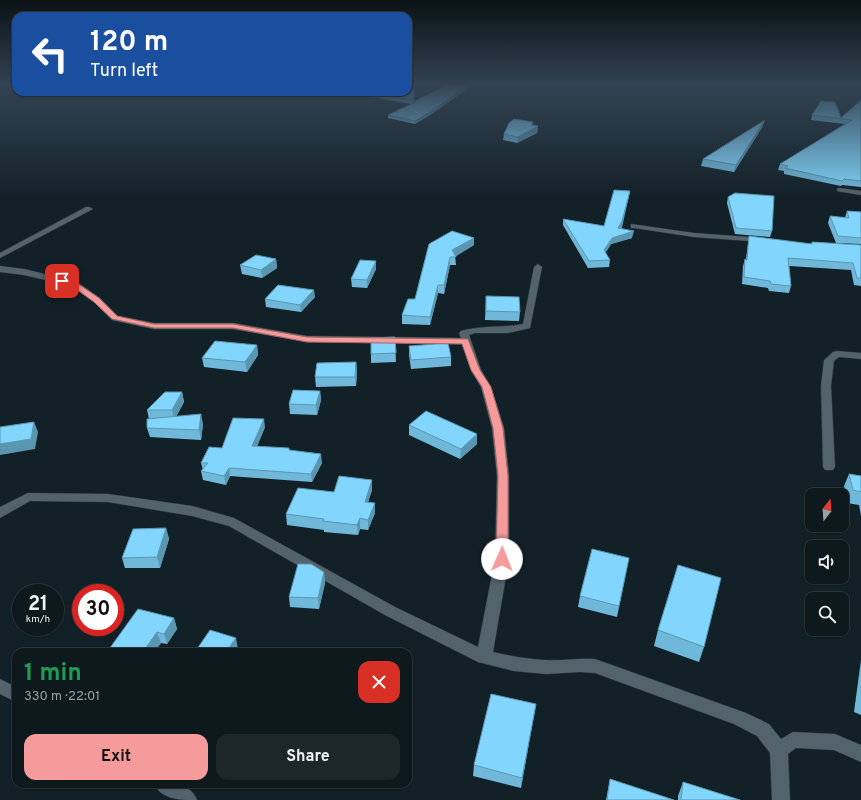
<!DOCTYPE html>
<html lang="en">
<head>
<meta charset="utf-8">
<style>
	body { margin:0; font-family:Overpass,sans-serif; background:#1c262b; color:#f1f3f6; height:100vh; display:flex; flex-direction:column; font-size:15px; white-space:nowrap }
	* { box-sizing:border-box; margin:0 }
	p { font-size:13px; color:#9ba0a4 }
	.icon { flex:none; width:22px; height:22px; fill:none; stroke:currentColor; stroke-width:2; stroke-linecap:round; stroke-linejoin:round }
	.map { position:relative; flex:1; overflow:hidden }
	.details { position:absolute; left:12px; top:648px; width:400px; height:140px; display:flex; flex-direction:column; background:#0e191e; border-radius:12px; box-shadow:0 1px 3px #0004,0 0 0 1px #2e383c }
	.details>* { flex:none }
	.top-card { position:absolute; left:12px; top:12px; width:400px; height:84px; border-radius:12px; box-shadow:0 1px 3px #0004,0 0 0 1px #2e383c; background:#1a4fa0; color:#fff; overflow:hidden }
	.needle { width:26px; rotate:17deg }
	.buttons { position:absolute; left:805px; top:488px; display:grid; gap:8px }
	.buttons a { display:grid; place-items:center; width:44px; height:44px; border-radius:8px; background:#0e191e; box-shadow:0 1px 3px #0004,0 0 0 1px #2e383c; font-size:20px }
	.speed { position:absolute; left:12px; top:584px; display:flex; gap:8px; font-size:20px; font-weight:700; text-align:center }
	.speed>* { display:grid; place-content:center; width:52px; height:52px; border-radius:50%; background:#0e191e; box-shadow:0 1px 3px #0004,0 0 0 1px #2e383c; line-height:1 }
	.speed small { font-size:10px; font-weight:400 }
	.speed .limit { border:6px solid #d22; background:#fff; color:#111 }
	.pin { position:absolute; display:grid; place-items:center; width:34px; height:34px; color:#fff; margin:-17px; border-radius:8px; box-shadow:0 2px 6px #0006 }
	.me { position:absolute; width:44px; margin:-22px; rotate:1deg; stroke-linejoin:round; filter:drop-shadow(0 0 3px #0008) }
	.turn { display:flex; align-items:center; gap:14px; height:84px; padding:0 12px; font-size:18px }
	.turn .icon { width:52px; height:52px; stroke-width:2.5 }
	.turn b { display:block; font-size:28px; line-height:34px }
	.round { display:grid; place-items:center; flex:none; width:42px; height:42px; border-radius:12px; background:#1c262b }
	.summary { display:flex; align-items:center; justify-content:space-between; height:68px; padding:0 12px }
	h1 { font-size:24px; font-weight:700; line-height:30px; color:#1e9e55 }
	.action { display:flex; gap:8px; margin-top:auto; padding:8px 12px }
	.action a { flex:1; height:46px; border-radius:12px; background:#f59b9b; color:#111; font-size:16px; font-weight:700; line-height:46px; text-align:center }
	.action a+a { background:#1c262b; color:#f1f3f6 }
	.map>svg:first-child { display:block }
</style>
</head>
<body>
<div class="map">
<svg width="861" height="800" viewBox="0 0 861 800">
	<rect width="100%" height="100%" fill="#122128"/>
	<g fill="none" stroke-linecap="round" stroke-linejoin="round">
		<defs>
			<g id="minor">
				<path d="M839 188 861 191V195L837 191V189Z"/>
				<path d="M86 207H89L93 209 0 258V253Z"/>
				<path d="M631 224 694 233 762 238 766 240 762 242 694 237 634 228H631Z"/>
				<path d="M538 264 542 267 530 328 508 333H475L469 335 481 370 491 387 504 428 509 476V559L493 652C510 656 527 659 545 660 562 661 578 658 595 659L746 713 769 724 781 739 793 732 835 734 861 745V762L834 750 796 748 788 754 790 800H772L770 753 757 736 734 724 595 673 580 672 546 674 514 671 478 662 385 615 229 526 192 516 108 502 30 501 0 518V507L28 493 108 494 192 506 234 518 395 607 478 647 495 559 497 476 492 428 481 387 471 370 463 344 307 342 233 329H154L112 320 94 302 71 286 24 275 0 272V266L24 269 77 282 100 298 118 316 154 323H233L307 336 461 338 459 333 461 331C481 325 502 328 523 324L534 267Z"/>
				<path d="M837 351 861 353V359L839 357 834 361 831 386 835 467 833 470H825L823 467 821 386 824 360 833 352Z"/>
				<path d="M0 679 16 687V702L0 694Z"/>
				<path d="M154 784C170 784 190 782 197 800 181 800 162 800 154 784Z"/>
			</g>
		</defs>
		<use href="#minor" stroke="#303a40" stroke-width="1"/>
		<use href="#minor" fill="#52636c" fill-rule="evenodd"/>
	</g>
	<g fill="#70b8da">
		<path d="M415 89V93L414 102 466 90 430 115 415 124 388 118V115L411 104 349 93 346 94 336 92H408Z"/>
		<path d="M861 100V187L842 185 841 186 784 174V171L778 170 780 164 845 124 811 120 812 115 841 118Z"/>
		<path d="M533 125 538 126 537 133 517 143 503 140 504 134Z"/>
		<path d="M763 126 734 172 701 166 703 159Z"/>
		<path d="M630 191 621 229 632 238 611 244 605 253 610 260 609 267 588 268 563 225V219L604 226Z"/>
		<path d="M728 197 772 231 770 237 735 234 727 203Z"/>
		<path d="M847 211 861 212V244L836 243 828 223 830 216 845 218Z"/>
		<path d="M452 231 474 238V245L455 256 456 265H450L444 294 438 293 430 325 402 324V315L415 299Z"/>
		<path d="M749 236 811 244 812 242 861 245V286L854 285 851 270 789 266 791 286 789 293 769 291 768 288 742 284 743 266 745 259H746L748 243Z"/>
		<path d="M276 259 277 268 262 278 242 274 240 265Z"/>
		<path d="M376 261V269L367 288 352 287 351 279Z"/>
		<path d="M486 296 520 312 519 321 485 320Z"/>
		<path d="M315 297 301 312 266 307 265 299Z"/>
		<path d="M395 337 396 362 371 363V354Z"/>
		<path d="M257 345 258 355 247 372 204 367 202 358Z"/>
		<path d="M409 346 451 357V366L411 369 409 355Z"/>
		<path d="M356 362 357 372 356 386 316 387 315 377Z"/>
		<path d="M320 391 321 400 317 415 290 414 289 404Z"/>
		<path d="M182 392 184 402 176 417 203 424 201 440 150 437 147 428 149 419 147 410Z"/>
		<path d="M409 425 477 434V444L460 459 409 435Z"/>
		<path d="M265 427 257 446 289 450 322 463 312 482 230 476 226 485 203 480 201 471 203 470 201 463 222 448Z"/>
		<path d="M849 474 861 476V516L859 505 847 503 844 486Z"/>
		<path d="M372 490 368 502 375 513 368 530 360 529 358 535 324 532V530L287 525 286 514 334 492Z"/>
		<path d="M166 528 169 539 160 568H125L122 558Z"/>
		<path d="M629 558 617 617 578 607 580 596Z"/>
		<path d="M324 572 325 583 319 609 290 607 289 597Z"/>
		<path d="M174 618 177 629 167 644 161 643 154 652H107Z"/>
		<path d="M658 630 704 647 699 662 654 646Z"/>
		<path d="M861 660V715L854 712Z"/>
		<path d="M536 704 521 788 473 776 474 765Z"/>
		<path d="M610 779 674 800H606Z"/>
		<path d="M683 782 740 800H678V796Z"/>
	</g>
	<g fill="#5b96b1">
		<path d="M466 87V90L430 115 415 124V121Z"/>
		<path d="M415 89V93L413 105V100Z"/>
		<path d="M765 120 763 126 734 172 736 165Z"/>
		<path d="M533 122V129L538 126 537 133 517 143 518 137Z"/>
		<path d="M630 191 622 228 617 235 618 228Z"/>
		<path d="M634 231 632 238 611 244 603 257 604 250 612 238Z"/>
		<path d="M474 238V245L455 257 452 250Z"/>
		<path d="M450 257V265L444 294V285Z"/>
		<path d="M276 259 277 268 262 278 261 270Z"/>
		<path d="M376 261V269L367 288V280Z"/>
		<path d="M438 285V293L430 325V317Z"/>
		<path d="M314 290 315 297 301 312 300 305Z"/>
		<path d="M257 345 258 355 247 372 245 362Z"/>
		<path d="M356 362 357 372 356 386 355 377Z"/>
		<path d="M320 391 321 400 317 415 316 405Z"/>
		<path d="M182 392 184 402 174 420 172 410Z"/>
		<path d="M201 414 203 424 201 440 199 430Z"/>
		<path d="M264 419 265 427 254 454 252 446Z"/>
		<path d="M34 422 38 432 35 449 0 455V444Z"/>
		<path d="M477 434V444L460 459 461 449Z"/>
		<path d="M321 454 322 463 312 482 311 474Z"/>
		<path d="M229 468 230 476 226 485 224 476Z"/>
		<path d="M372 480V490L365 512V502Z"/>
		<path d="M375 503V513L368 530V520Z"/>
		<path d="M360 518V529L358 535 357 525Z"/>
		<path d="M166 528 169 539 160 568 157 557Z"/>
		<path d="M324 572 325 583 319 609 318 598Z"/>
		<path d="M174 618 177 629 167 644 164 634Z"/>
		<path d="M157 632 161 643 154 652H143Z"/>
		<path d="M236 638 238 649 236 652H226Z"/>
		<path d="M536 704 534 715 521 788 522 778Z"/>
	</g>
	<g fill="#82d6fd" stroke="#5b96b1">
		<path d="M445 86H465L466 87 430 112 415 121 388 115 416 102H413Z"/>
		<path d="M408 87 415 89 413 100 368 92H408Z"/>
		<path d="M861 100V181L844 179 842 181 785 168 788 166 780 164 852 120 812 115 821 101 835 102 841 118Z"/>
		<path d="M514 119 533 122 531 125 538 126 518 137 504 134 509 123Z"/>
		<path d="M765 120 736 165 703 159Z"/>
		<path d="M614 190 630 191 622 221 618 228 634 231 612 238 604 250 610 260 589 261 563 219 604 226Z"/>
		<path d="M735 193 774 196 772 231 736 228 728 197Z"/>
		<path d="M847 211 861 212V238L838 236 830 216 849 218Z"/>
		<path d="M452 231 474 238 452 250 456 257H450L444 285H438L430 317 402 315 408 299H415L429 244Z"/>
		<path d="M749 236 812 244V242L861 245V278H857L853 263 788 258 791 286 771 284 770 281 744 277 745 259 747 260Z"/>
		<path d="M256 255 276 259 261 270 240 265Z"/>
		<path d="M360 260 376 261 367 280 351 279Z"/>
		<path d="M278 285 314 290 300 305 265 299Z"/>
		<path d="M486 296 519 297 520 312 486 311Z"/>
		<path d="M395 337 396 353 371 354V338Z"/>
		<path d="M215 341 257 345 245 362 202 358Z"/>
		<path d="M448 343 451 357 411 360 409 346Z"/>
		<path d="M356 362 355 377H315L317 363Z"/>
		<path d="M293 390 320 391 316 405 289 404Z"/>
		<path d="M165 392H182L172 410H147Z"/>
		<path d="M426 411 477 434 461 449 409 425Z"/>
		<path d="M201 414 199 430 147 428V419Z"/>
		<path d="M233 418 264 419 252 446 289 448V450L321 454 311 474 229 468 224 476 201 471 208 463H201L209 447 222 448Z"/>
		<path d="M34 422 31 439 0 444V427Z"/>
		<path d="M849 474 861 476V492L853 490Z"/>
		<path d="M339 476 372 480 365 502 375 503 368 520 360 518 357 525 323 521 324 519 286 514 298 488 334 492Z"/>
		<path d="M166 528 157 557 122 558 133 529Z"/>
		<path d="M592 549 629 558 619 606 580 596Z"/>
		<path d="M298 564H311L324 572 318 598 289 597Z"/>
		<path d="M678 565 721 578 704 647 658 630Z"/>
		<path d="M138 609 174 618 164 634 157 632 143 652H107Z"/>
		<path d="M210 630 236 638 226 652H195Z"/>
		<path d="M491 694 536 704 522 778 474 765Z"/>
		<path d="M610 779 674 800H607Z"/>
		<path d="M683 782 740 800H681Z"/>
	</g>
	<linearGradient id="sky" x2="0" y2="1"><stop stop-color="#0a1216"/><stop offset="0.43" stop-color="#334353"/><stop offset="1" stop-color="#334353" stop-opacity="0"/></linearGradient>
	<rect width="861" height="198" fill="url(#sky)"/>
	<path fill="#f59b9b" stroke="#9f6565" d="M62 279 77 283 99 298 117 316 154 324H233L307 337 468 339 480 370 491 387 503 428 508 476V559L506 562 502 564 498 562 496 559 498 476 493 428 482 387 471 370 462 344 307 342 233 328H154L112 319 94 302 72 286 59 283V280Z"/>
</svg>
<div class="buttons">
<a><svg class="needle" viewBox="-14 -14 28 28"><path d="M0-13l5 13h-10z" fill="#e53935"/><path d="M0 13l5-13h-10z" fill="#9ba0a4"/></svg></a>
<a><svg class="icon" aria-label="sound" viewBox="0 0 24 24"><path d="M4 9h4l5-4v14l-5-4H4zM17 9q2 3 0 6"/></svg></a>
<a><svg class="icon" aria-label="search" viewBox="0 0 24 24"><circle cx="10" cy="10" r="6"/><path d="M15 15l6 6"/></svg></a>
</div>
<div class="speed"><div>21<small>km/h</small></div><div class="limit">30</div></div>
<div class="pin" style="left:62px;top:281px;background:#d93025"><svg class="icon" aria-label="arrive" viewBox="0 0 24 24"><path d="M6 21V4h12l-3 4 3 4H6"/></svg></div>
<svg class="me" style="left:502px;top:559px" viewBox="-20 -20 40 40"><circle r="19" fill="#fff"/><path d="M0-13L10 11 0 6-10 11z" fill="#f59b9b"/></svg>
<div class="top-card">
<div class="turn"><svg class="icon" aria-label="left" viewBox="0 0 24 24"><path d="M17 20v-9H6M10 6l-5 5 5 5"/></svg><div><b>120 m</b>Turn left</div></div>
</div>
<section class="details">
<div class="summary"><div><h1>1 min</h1><p>330 m · 22:01</p></div><a class="round" style="background:#d93025;color:#fff"><svg class="icon" aria-label="close" viewBox="0 0 24 24"><path d="M6 6l12 12M18 6L6 18"/></svg></a></div>
<div class="action"><a>Exit</a><a>Share</a></div>
</section>
</div>
</body>
</html>
